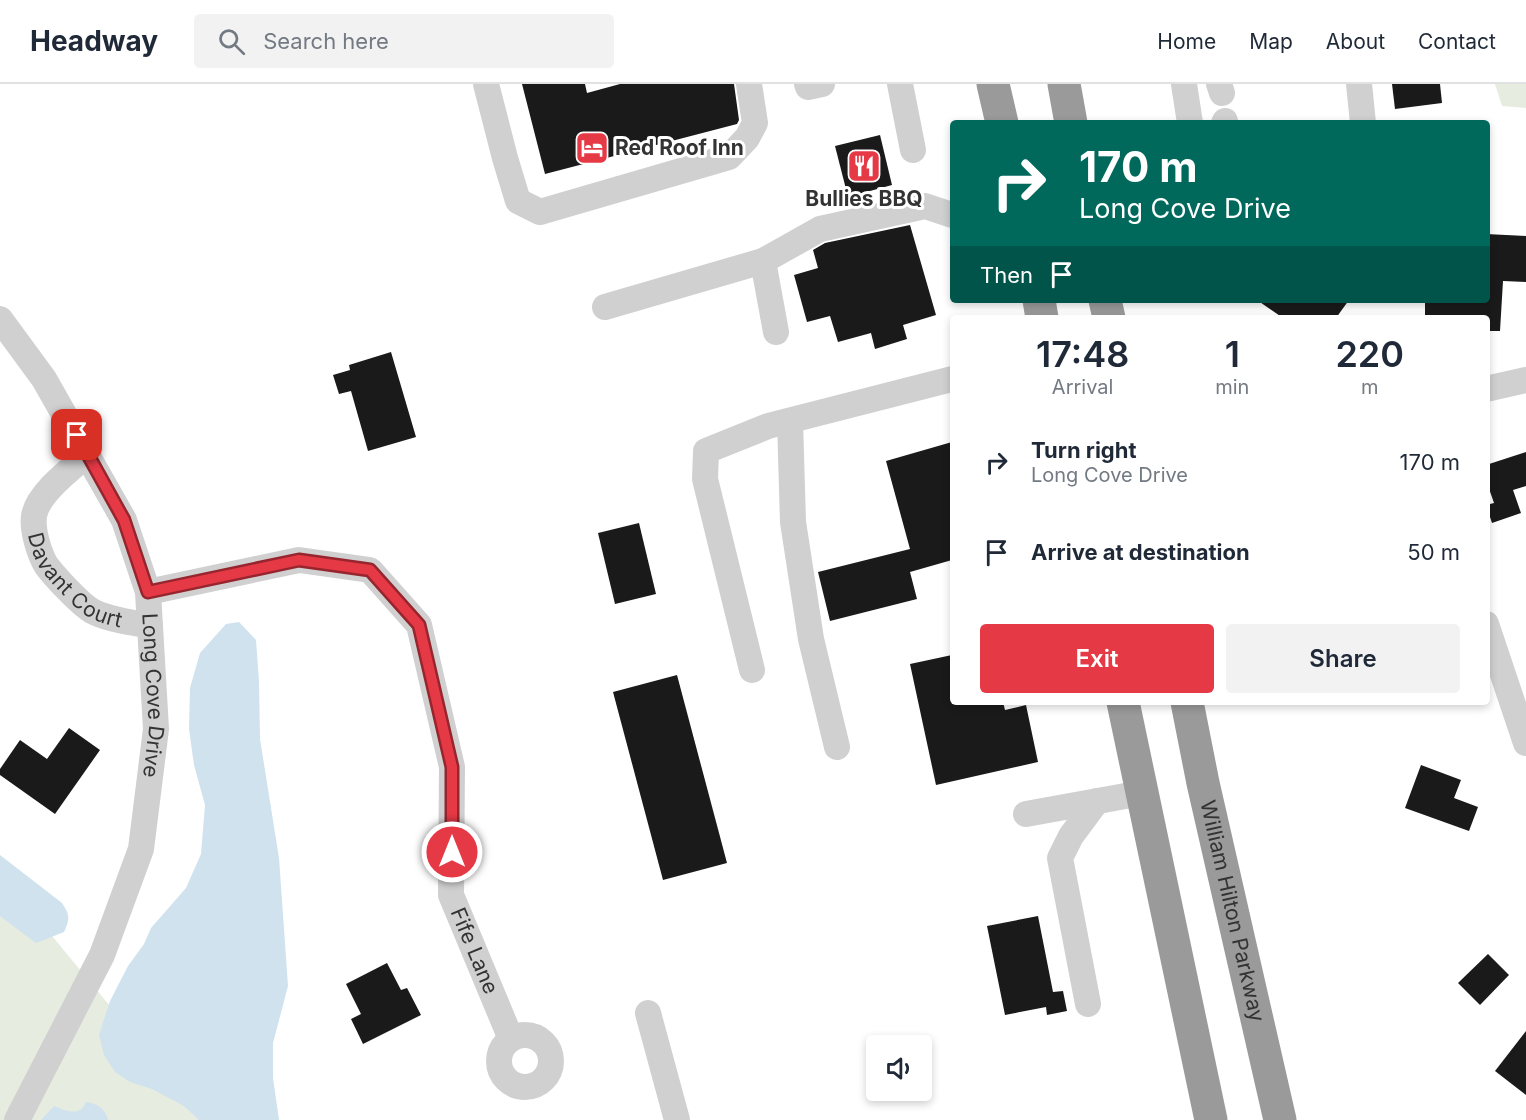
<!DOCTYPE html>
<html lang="en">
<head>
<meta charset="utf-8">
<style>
	body { margin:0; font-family:Inter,sans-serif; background:#f2f2f3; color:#1f2937; height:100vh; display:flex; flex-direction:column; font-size:22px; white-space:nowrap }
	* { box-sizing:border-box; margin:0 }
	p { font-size:20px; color:#747a83 }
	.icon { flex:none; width:33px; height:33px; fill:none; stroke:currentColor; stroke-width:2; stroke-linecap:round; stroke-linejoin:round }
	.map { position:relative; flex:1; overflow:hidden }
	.details { position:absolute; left:950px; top:231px; width:540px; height:390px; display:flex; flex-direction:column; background:#fff; border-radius:6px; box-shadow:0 3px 9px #0003 }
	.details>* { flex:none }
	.banner { position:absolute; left:950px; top:36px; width:540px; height:183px; border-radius:6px; box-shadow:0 3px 9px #0003; background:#00695c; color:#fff; overflow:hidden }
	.tools { position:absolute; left:866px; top:951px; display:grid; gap:12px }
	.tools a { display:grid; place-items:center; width:66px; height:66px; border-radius:6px; background:#fff; box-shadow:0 3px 9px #0003; font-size:30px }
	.pin { position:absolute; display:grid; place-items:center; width:51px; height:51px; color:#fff; margin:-26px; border-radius:12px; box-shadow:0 3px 9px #0006 }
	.me { position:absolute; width:66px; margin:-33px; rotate:0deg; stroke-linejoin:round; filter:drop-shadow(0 0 4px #0008) }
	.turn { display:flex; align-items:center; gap:21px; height:126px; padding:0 30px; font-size:27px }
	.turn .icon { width:78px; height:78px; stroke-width:2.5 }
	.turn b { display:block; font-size:42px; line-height:51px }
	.then { display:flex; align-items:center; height:57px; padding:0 30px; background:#0003; gap:12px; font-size:22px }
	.eta { display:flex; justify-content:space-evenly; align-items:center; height:102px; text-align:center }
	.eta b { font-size:36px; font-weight:600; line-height:42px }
	.primary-button { display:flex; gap:12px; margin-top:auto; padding:12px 30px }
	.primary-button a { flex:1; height:69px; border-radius:6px; background:#e63946; color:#fff; font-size:24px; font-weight:600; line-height:69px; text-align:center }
	.primary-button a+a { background:#f2f2f3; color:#1f2937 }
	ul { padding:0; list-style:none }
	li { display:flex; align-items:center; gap:18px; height:90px; padding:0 30px }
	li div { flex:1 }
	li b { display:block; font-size:22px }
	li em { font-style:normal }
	header { display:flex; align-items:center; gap:36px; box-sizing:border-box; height:84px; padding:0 30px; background:#fff; border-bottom:2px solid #e0e1e3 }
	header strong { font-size:28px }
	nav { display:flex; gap:33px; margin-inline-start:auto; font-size:21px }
	.search { width:420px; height:54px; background:#f2f2f3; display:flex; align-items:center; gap:15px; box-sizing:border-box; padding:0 21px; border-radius:6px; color:#747a83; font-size:22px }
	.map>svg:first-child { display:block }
</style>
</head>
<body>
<header>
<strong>Headway</strong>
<div class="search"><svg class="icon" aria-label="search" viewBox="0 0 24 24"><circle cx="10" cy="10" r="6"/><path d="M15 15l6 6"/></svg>Search here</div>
<nav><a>Home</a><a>Map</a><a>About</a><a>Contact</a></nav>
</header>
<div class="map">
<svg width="1526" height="1036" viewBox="0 0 1526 1036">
	<rect width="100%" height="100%" fill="#fff"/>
	<g fill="#e6ecdf">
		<path d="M1495 0H1526V24L1502 22Z"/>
		<path d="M0 800 24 818 133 950 219 1036H0Z"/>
	</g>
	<g fill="#cfe2ee">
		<path d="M239 538 256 556 259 597 260 655 279 774 288 902 273 959V994L279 1036H199L184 1022 152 1005 130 998 115 988 104 971 99 951 110 917 128 882 144 860 151 844 186 804 201 770 205 721 194 681 189 645 190 604 200 569 226 540Z"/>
		<path d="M0 771 62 819C70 831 70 835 64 848L36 859 0 832Z"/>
		<path d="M86 1018C98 1020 105 1024 108 1036H41L54 1022C66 1027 80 1033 86 1018Z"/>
	</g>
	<g fill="#1a1a1a">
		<path d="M522 0H585L587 9 620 0H734L739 36 737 40 545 90Z"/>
		<path d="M1392 0H1440L1442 19 1395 25Z"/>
		<path d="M880 51 892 101 848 113 835 62Z"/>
		<path d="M910 141 936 231 903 241 907 255 875 265 871 249 838 258 830 232 807 238 794 191 818 184 813 166 825 159Z"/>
		<path d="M1486 150 1526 152V198L1503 197 1500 247H1486V234H1425V216H1486Z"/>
		<path d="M1257 216H1349L1336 234H1283Z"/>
		<path d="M391 268 416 353 368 367 351 307 339 310 333 291 350 286 349 281Z"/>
		<path d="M952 358V476L910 488 917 515 830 537 818 488 910 465 886 377Z"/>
		<path d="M1526 368V402L1513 406 1521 429 1492 439 1486 421 1494 419 1486 396V381Z"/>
		<path d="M639 439 656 510 615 520 598 449Z"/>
		<path d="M952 571V618H1003L1005 626 1026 621 1038 678 936 701 910 580Z"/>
		<path d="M677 591 727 779 663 796 613 608Z"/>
		<path d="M69 644 100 666 55 730 0 691V685L20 656 47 675Z"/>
		<path d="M1421 681 1461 696 1454 714 1478 723 1469 747 1405 724Z"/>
		<path d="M1038 832 1053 908 1063 907 1067 927 1047 931 1046 923 1005 931 987 842Z"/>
		<path d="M1488 870 1509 891 1480 921 1458 899Z"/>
		<path d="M387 879 401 906 407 904 421 931 363 960 351 935 361 930 346 900Z"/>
		<path d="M1526 947V1011L1495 987Z"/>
	</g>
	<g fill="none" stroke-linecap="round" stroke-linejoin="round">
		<g stroke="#d0d0d0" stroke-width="26">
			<path d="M486 0 505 74 518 117 540 128 729 73 747 54 755 39 749 0"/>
			<path d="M807 0 808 3 822 0"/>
			<path d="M900 0 913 66"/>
			<path d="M1184 0 1190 39"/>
			<path d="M1219 0 1222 9"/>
			<path d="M1359 0 1363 39"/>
			<path d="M1224 39 1225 37"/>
			<path d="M763 177 776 248"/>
			<path d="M605 223 763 177 820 145 925 122 952 131"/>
			<path id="s1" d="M0 235 44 295 124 436 148 508 156 645 141 765 102 871 17 1036"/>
			<path d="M1486 305 1526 296"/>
			<path d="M790 337 793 438 811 555 837 663"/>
			<path id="s2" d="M88 370C72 384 37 410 34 432 32 446 39 469 46 481 54 492 80 520 92 527 109 536 131 538 150 542"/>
			<path id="s3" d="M148 508 299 476 370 486 419 541 452 683 451 811 511 955"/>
			<path d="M1486 540 1526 659"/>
			<path d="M752 586 705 395 706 367 768 342 952 295"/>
			<path d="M1026 730 1142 709"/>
			<path d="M1088 920 1060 774 1071 752 1097 717"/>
			<path d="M648 929 677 1036"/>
			<circle cx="525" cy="977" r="26"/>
		</g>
		<g stroke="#9a9a9a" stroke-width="33">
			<path d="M993 0 1002 39"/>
			<path d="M1064 0 1071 39"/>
			<path d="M1039 216 1042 234"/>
			<path d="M1105 216 1109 234"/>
			<path d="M1123 618 1211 1036"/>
			<path id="s4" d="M1187 618 1203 699 1280 1036"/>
		</g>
	</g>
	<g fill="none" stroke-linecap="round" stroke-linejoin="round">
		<defs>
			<path id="route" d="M77 351 124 436 148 508 299 476 370 486 419 541 452 683V768"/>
		</defs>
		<use href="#route" stroke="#96252e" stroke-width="15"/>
		<use href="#route" stroke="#e63946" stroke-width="10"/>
	</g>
	<defs>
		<symbol id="hotel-square" viewBox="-11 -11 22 22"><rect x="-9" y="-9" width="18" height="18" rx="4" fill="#e63946" stroke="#fff"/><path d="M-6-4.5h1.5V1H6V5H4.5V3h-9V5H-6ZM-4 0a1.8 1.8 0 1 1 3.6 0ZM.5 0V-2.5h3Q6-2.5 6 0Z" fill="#fff"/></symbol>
		<symbol id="restaurant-square" viewBox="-11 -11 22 22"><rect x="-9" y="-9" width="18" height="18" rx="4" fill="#e63946" stroke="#fff"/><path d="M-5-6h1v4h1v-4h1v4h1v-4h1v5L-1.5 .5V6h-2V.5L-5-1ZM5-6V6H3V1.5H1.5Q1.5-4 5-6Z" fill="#fff"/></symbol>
	</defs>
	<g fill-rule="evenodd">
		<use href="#hotel-square" x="573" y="45" width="38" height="38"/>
		<use href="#restaurant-square" x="845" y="63" width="38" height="38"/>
	</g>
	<g text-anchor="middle" stroke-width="6" stroke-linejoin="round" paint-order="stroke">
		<g font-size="21" font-weight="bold" fill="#333" stroke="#fff" text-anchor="start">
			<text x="615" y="71">Red Roof Inn</text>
			<text x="864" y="122" text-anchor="middle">Bullies BBQ</text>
		</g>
		<g font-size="21" fill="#333" stroke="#fff">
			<text dy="7" stroke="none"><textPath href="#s2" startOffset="166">Davant Court</textPath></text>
			<text dy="7" stroke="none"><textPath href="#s1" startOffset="416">Long Cove Drive</textPath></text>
			<text dy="7" stroke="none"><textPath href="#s4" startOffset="214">William Hilton Parkway</textPath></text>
			<text dy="7" stroke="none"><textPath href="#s3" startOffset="634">Fife Lane</textPath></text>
		</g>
	</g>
</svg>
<div class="tools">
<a><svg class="icon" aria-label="sound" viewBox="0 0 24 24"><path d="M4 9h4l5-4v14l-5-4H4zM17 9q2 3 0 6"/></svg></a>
</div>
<div class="pin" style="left:77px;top:351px;background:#d93025"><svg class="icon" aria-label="arrive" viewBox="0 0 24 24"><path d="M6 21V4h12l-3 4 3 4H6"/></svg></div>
<svg class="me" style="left:452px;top:768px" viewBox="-20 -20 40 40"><circle r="17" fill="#e63946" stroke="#fff" stroke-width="3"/><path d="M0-11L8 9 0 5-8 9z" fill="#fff"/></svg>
<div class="banner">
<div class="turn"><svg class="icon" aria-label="right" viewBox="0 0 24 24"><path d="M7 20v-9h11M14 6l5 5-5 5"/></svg><div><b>170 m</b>Long Cove Drive</div></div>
<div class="then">Then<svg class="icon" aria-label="arrive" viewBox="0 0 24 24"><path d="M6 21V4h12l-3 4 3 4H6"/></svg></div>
</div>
<section class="details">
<div class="eta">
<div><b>17:48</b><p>Arrival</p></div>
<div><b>1</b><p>min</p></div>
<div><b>220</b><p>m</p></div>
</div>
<ul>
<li><svg class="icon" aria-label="right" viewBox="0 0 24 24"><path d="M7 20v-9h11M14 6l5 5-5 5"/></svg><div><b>Turn right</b><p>Long Cove Drive</p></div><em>170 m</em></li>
<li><svg class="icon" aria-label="arrive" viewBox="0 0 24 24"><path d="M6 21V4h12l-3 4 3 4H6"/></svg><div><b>Arrive at destination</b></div><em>50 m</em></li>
</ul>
<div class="primary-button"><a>Exit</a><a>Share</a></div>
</section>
</div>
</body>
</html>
